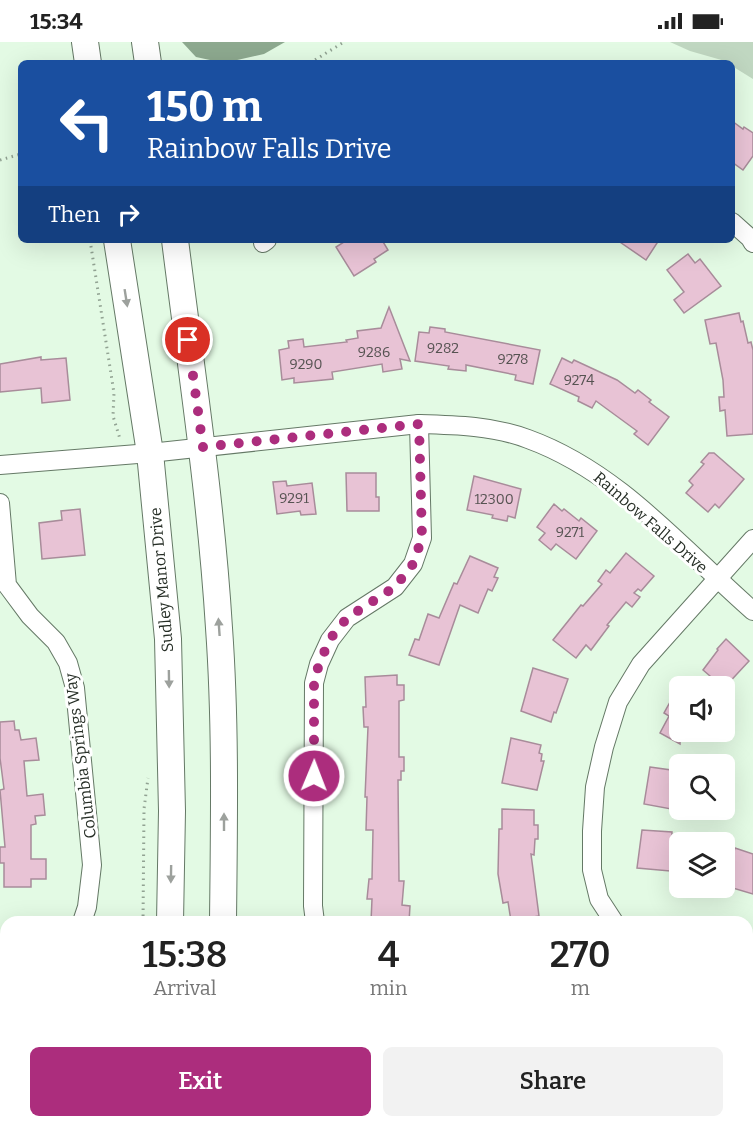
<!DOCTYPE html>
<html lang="en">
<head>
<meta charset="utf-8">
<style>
	body { margin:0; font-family:Bitter,serif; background:#f2f2f2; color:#222; height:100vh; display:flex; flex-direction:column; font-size:22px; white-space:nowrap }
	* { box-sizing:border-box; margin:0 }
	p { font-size:20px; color:#767676 }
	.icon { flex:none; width:33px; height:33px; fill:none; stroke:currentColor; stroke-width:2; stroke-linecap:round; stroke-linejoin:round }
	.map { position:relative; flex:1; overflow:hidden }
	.details { position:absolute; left:0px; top:874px; width:753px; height:212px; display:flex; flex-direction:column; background:#fff; border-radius:18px 18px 0 0; box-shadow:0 6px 24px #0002 }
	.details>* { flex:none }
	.hud { position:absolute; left:18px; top:18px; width:717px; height:183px; border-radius:9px; box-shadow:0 6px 24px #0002; background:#1a4fa0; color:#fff; overflow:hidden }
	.buttons { position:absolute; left:669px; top:634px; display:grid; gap:12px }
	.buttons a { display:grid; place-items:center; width:66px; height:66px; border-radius:9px; background:#fff; box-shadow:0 6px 24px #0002; font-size:30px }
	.pin { position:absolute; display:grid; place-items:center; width:51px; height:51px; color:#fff; margin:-26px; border:3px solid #fff; border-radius:50%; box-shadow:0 2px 6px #0007 }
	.me { position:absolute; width:66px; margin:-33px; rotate:1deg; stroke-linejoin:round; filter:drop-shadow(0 0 4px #0008) }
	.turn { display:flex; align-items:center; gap:21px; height:126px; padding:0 30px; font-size:27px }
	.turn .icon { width:78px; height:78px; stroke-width:2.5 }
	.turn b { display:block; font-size:42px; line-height:51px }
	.then { display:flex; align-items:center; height:57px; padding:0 30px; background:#0003; gap:12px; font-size:22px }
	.eta { display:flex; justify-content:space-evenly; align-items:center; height:102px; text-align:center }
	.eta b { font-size:36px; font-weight:600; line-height:42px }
	.button { display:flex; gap:12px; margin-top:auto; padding:12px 30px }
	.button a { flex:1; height:69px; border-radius:9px; background:#ac2d7d; color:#fff; font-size:24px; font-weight:600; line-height:69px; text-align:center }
	.button a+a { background:#f2f2f2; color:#222 }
	.status { display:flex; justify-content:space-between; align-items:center; height:42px; padding:0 30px; background:#fff; direction:ltr }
	.status svg { height:16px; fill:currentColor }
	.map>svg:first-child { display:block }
</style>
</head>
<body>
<div class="status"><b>15:34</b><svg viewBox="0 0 49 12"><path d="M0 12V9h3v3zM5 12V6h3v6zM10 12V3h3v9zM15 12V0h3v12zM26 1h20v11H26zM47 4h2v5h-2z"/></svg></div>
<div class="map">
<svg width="753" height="1085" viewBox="0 0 753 1085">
	<rect width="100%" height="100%" fill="#e3fae4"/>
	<path fill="#c0d7c1" d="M670 0H753V37L732 24V21L690 9Z"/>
	<path fill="#8da98f" d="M182 0H285L264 12 224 21 196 15Z"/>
	<g fill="#e8c3d5" stroke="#a88c9a" stroke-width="1.5">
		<path d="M732 79 743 87 744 85 753 91V114L743 128 732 120Z"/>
		<path d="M347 198H382L388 208 374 217 376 220 354 234 336 205Z"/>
		<path d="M617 198H659L646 218Z"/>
		<path d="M688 212 695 221 700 217 721 244 684 271 674 258 684 250 667 228Z"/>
		<path d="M389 265 410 319 400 317 402 327 383 330 382 322 332 330 333 337 294 341V336L282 338 279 308 289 306 288 299 303 297 304 305 347 300 346 298 358 296 357 289 381 286Z"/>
		<path d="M739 271 741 280 743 279 748 301 751 300 753 308V392L727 394 725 368 720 369 719 355H724L723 338 716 301 710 302 705 278Z"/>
		<path d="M430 285 445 287V290L540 308 533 342 515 338 516 333 466 323V329L448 327 449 324 415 319 419 290 429 291Z"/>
		<path d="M41 315V318L66 316 70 358 42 361 41 346 0 350V322Z"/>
		<path d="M562 316 572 321 574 318 617 338 635 351 638 348 651 358 649 360 669 375 648 403 634 392 637 389 596 359 592 366 578 359 579 355 550 342Z"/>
		<path d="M709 411H714L744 437 719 466 715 462 708 470 686 451 693 443 689 439 704 422 701 420Z"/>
		<path d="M346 431H376V455H379V469H347Z"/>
		<path d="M474 434 521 447 515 476 508 474 507 479 492 476 493 473 467 468Z"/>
		<path d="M286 439 287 444 312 441 316 472 301 473 300 469 277 472 273 440Z"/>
		<path d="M554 462 562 469 564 467 579 479 581 476 597 489 576 517 556 502 551 508 539 498 545 491 537 485Z"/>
		<path d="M80 467 85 513 42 517 39 481 62 478 61 469Z"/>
		<path d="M626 511 654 534 641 549 638 547 634 551 640 555 632 565 626 560 607 583 609 584 591 608 586 603 576 616 553 598 581 563 583 564 602 542 598 539 606 528 610 531Z"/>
		<path d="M470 514 498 526 494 535 498 536 492 549 488 547 478 571 460 563 439 623 409 613 415 597 419 598 428 572 439 576 454 541 457 542Z"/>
		<path d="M726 597 749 619 724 646 703 628 718 608 717 607Z"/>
		<path d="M533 626 568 637 556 671 554 670 551 680 521 669Z"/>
		<path d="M397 633V643H404V658L399 659V715H404V729H401V738H398L399 839H404L402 863 410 864 409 880H371L372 857H367L369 837H372L373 788H366L367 755H365L368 685H364L363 665H366L365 635Z"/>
		<path d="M680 642V702L660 691 669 674 664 671Z"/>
		<path d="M14 679 15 688H19L21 698 36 696 39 718 24 719 27 754 43 752 45 773 35 774 36 782 31 783V817H46V837H31V845H4V821H0V805H5L0 748 4 747 0 716V680Z"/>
		<path d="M511 696 541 703 539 711 542 712 541 719H544L537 748 502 741Z"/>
		<path d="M650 725 678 729 671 767 644 762Z"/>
		<path d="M502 767 534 768V783H538V797H535L534 813 531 812 539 874 511 879 508 860 503 861 498 832 499 787H502Z"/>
		<path d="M642 788 672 790 670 829 637 826Z"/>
		<path d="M735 806 753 812V852L726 844 728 835 724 834V818L731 820Z"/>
	</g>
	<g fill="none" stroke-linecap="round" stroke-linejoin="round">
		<defs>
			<g id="street">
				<path d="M732 180 750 196 753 201"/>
				<path d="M263 201 267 198"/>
				<path d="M0 423 150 411 419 382C456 383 494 384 528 397 619 430 682 507 753 569"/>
				<path d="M0 461 7 543 30 574 56 600 68 621 75 646 92 823 87 865 82 880"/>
				<path d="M315 880 313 864 314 641 319 622 330 598 347 576 395 545 413 522 422 496 419 382"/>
				<path d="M614 880 599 857 592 828V789L595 745 604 705 618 660 641 622 753 497"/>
				<path d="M0 962 6 955"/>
				<path d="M397 1085 398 1080"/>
			</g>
			<g id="secondary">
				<path d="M85 0 88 21"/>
				<path d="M145 0 148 21"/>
				<path d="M117 198 150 411 168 597 172 769 170 880"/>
				<path d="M175 198C191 327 211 456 219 586 226 684 224 782 223 880"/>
				<path d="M160 1085 161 1080"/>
				<path d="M216 1085V1080"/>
			</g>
		</defs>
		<use href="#street" stroke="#657966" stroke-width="20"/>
		<use href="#secondary" stroke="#657966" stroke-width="28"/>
		<g stroke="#91a292" stroke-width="3" stroke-dasharray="1.5 4.5" stroke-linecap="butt">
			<path d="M310 21 344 0"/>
			<path d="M0 118 21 112"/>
			<path d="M90 198 114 351 113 374 120 397"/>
			<path d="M143 880 144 767 148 736"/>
			<path d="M127 1080V1085"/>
		</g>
		<use href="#street" stroke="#fff" stroke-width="18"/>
		<use href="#secondary" stroke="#fff" stroke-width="26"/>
	</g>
	<defs><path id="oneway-solid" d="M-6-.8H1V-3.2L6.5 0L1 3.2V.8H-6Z" transform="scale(1.5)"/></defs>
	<g fill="#9da19d">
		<use href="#oneway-solid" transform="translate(126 256) rotate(81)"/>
		<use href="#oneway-solid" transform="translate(219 585) rotate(-94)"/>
		<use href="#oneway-solid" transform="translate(169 637) rotate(89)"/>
		<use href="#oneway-solid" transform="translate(224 780) rotate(-90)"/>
		<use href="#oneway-solid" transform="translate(171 832) rotate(91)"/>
	</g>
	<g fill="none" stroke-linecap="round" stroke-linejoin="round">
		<path stroke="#ac2d7d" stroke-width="10" stroke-dasharray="0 18" d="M188 298 203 405 419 382 422 496 413 522 395 545 347 576 330 597 319 622 314 641V734"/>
	</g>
	<g text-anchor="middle" stroke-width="6" stroke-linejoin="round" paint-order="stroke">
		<g font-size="14" fill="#565352">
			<text x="443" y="311">9282</text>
			<text x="374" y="315">9286</text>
			<text x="513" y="322">9278</text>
			<text x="306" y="327">9290</text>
			<text x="579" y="343">9274</text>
			<text x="294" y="461">9291</text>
			<text x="494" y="462">12300</text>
			<text x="570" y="495">9271</text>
		</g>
		<g font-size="16" fill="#262e26" stroke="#fff">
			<text transform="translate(651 480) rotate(41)" y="6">Rainbow Falls Drive</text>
			<text transform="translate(161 538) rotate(-95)" y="6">Sudley Manor Drive</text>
			<text transform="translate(80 714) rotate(-97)" y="6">Columbia Springs Way</text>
		</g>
	</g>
</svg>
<div class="buttons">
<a><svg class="icon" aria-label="sound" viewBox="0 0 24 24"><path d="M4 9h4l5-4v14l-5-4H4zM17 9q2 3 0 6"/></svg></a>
<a><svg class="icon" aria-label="search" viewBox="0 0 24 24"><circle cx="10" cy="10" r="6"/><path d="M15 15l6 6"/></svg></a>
<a><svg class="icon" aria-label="layers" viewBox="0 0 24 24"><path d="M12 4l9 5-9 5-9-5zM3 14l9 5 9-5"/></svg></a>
</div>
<div class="pin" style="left:188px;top:298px;background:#d93025"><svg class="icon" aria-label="arrive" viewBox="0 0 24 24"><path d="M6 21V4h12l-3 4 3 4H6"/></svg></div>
<svg class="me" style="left:314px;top:734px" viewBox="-20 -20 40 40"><circle r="17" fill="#ac2d7d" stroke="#fff" stroke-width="3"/><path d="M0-11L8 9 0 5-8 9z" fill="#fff"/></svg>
<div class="hud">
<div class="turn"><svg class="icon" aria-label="left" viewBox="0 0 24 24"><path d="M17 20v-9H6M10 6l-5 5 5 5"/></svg><div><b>150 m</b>Rainbow Falls Drive</div></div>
<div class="then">Then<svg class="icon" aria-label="right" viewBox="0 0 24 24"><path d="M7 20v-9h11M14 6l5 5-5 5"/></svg></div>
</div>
<section class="details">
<div class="eta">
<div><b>15:38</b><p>Arrival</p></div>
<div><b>4</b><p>min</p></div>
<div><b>270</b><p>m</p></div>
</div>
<div class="button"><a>Exit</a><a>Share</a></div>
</section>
</div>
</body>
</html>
